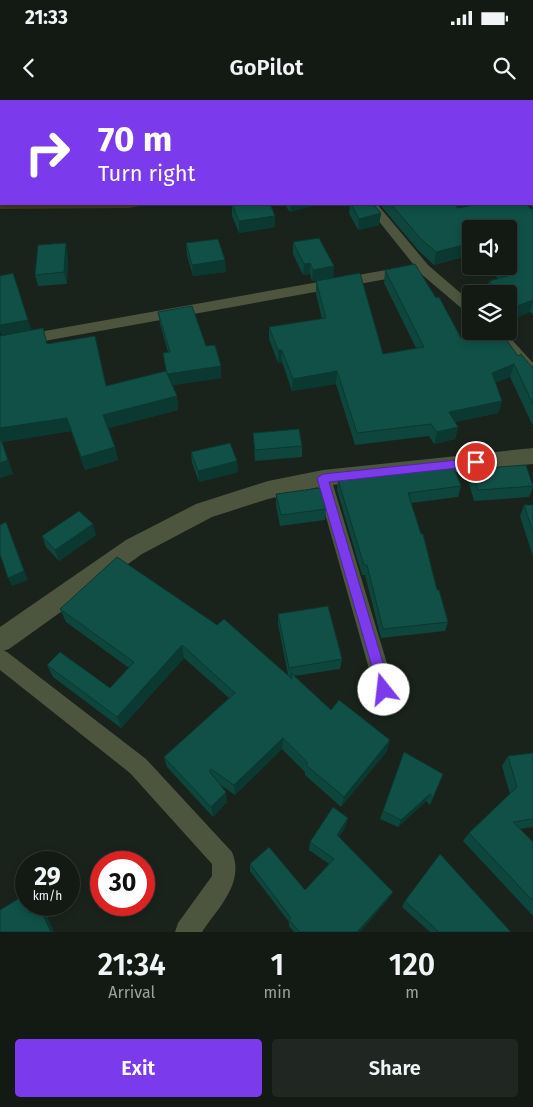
<!DOCTYPE html>
<html lang="en">
<head>
<meta charset="utf-8">
<style>
	body { margin:0; font-family:"Fira Sans",sans-serif; background:#202722; color:#f1f3f6; height:100vh; display:flex; flex-direction:column; font-size:19px; white-space:nowrap }
	* { box-sizing:border-box; margin:0 }
	p { font-size:16px; color:#9da1a0 }
	.icon { flex:none; width:28px; height:28px; fill:none; stroke:currentColor; stroke-width:2; stroke-linecap:round; stroke-linejoin:round }
	.map { position:relative; height:832px; overflow:hidden }
	.panel { display:flex; flex-direction:column; background:#131a14; flex:1 }
	.panel>* { flex:none }
	.hud { position:absolute; left:0px; top:0px; width:534px; height:105px; box-shadow:0 2px 8px #0003,0 0 0 1px #323834; background:#7c3aed; color:#fff; overflow:hidden }
	.controls { position:absolute; left:462px; top:120px; display:grid; gap:10px }
	.controls a { display:grid; place-items:center; width:55px; height:55px; border-radius:5px; background:#131a14; box-shadow:0 2px 8px #0003,0 0 0 1px #323834; font-size:25px }
	.speed { position:absolute; left:15px; top:751px; display:flex; gap:10px; font-size:25px; font-weight:700; text-align:center }
	.speed>* { display:grid; place-content:center; width:65px; height:65px; border-radius:50%; background:#131a14; box-shadow:0 2px 8px #0003,0 0 0 1px #323834; line-height:1 }
	.speed small { font-size:12px; font-weight:400 }
	.speed .limit { border:8px solid #d22; background:#fff; color:#111 }
	.pin { position:absolute; display:grid; place-items:center; width:42px; height:42px; color:#fff; margin:-21px; border:2px solid #fff; border-radius:50%; box-shadow:0 1px 5px #0007 }
	.me { position:absolute; width:55px; margin:-28px; rotate:344deg; stroke-linejoin:round; filter:drop-shadow(0 0 4px #0008) }
	.turn { display:flex; align-items:center; gap:18px; height:105px; padding:0 15px; font-size:22px }
	.turn .icon { width:65px; height:65px; stroke-width:2.5 }
	.turn b { display:block; font-size:35px; line-height:42px }
	.eta { display:flex; justify-content:space-evenly; align-items:center; height:85px; text-align:center }
	.eta b { font-size:30px; font-weight:600; line-height:35px }
	.cta { display:flex; gap:10px; margin-top:auto; padding:10px 15px }
	.cta a { flex:1; height:58px; border-radius:5px; background:#7c3aed; color:#fff; font-size:20px; font-weight:600; line-height:58px; text-align:center }
	.cta a+a { background:#202722; color:#f1f3f6 }
	.status { display:flex; justify-content:space-between; align-items:center; height:35px; padding:0 25px; background:#131a14; direction:ltr }
	.status svg { height:14px; fill:currentColor }
	header { display:flex; justify-content:space-between; align-items:center; height:65px; padding:0 15px; background:#131a14; font-size:22px; font-weight:600 }
	.map>svg:first-child { display:block }
</style>
</head>
<body>
<div class="status"><b>21:33</b><svg viewBox="0 0 49 12"><path d="M0 12V9h3v3zM5 12V6h3v6zM10 12V3h3v9zM15 12V0h3v12zM26 1h20v11H26zM47 4h2v5h-2z"/></svg></div>
<header><svg class="icon" aria-label="back" viewBox="0 0 24 24"><path d="M15 5l-7 7 7 7"/></svg>GoPilot<svg class="icon" aria-label="search" viewBox="0 0 24 24"><circle cx="10" cy="10" r="6"/><path d="M15 15l6 6"/></svg></header>
<div class="map">
<svg width="533" height="832" viewBox="0 0 533 832">
	<rect width="100%" height="100%" fill="#19231b"/>
	<path fill="#443915" d="M0 0H533V41L532 1H1V104H152L128 108 0 109Z"/>
	<g fill="none" stroke-linecap="round" stroke-linejoin="round">
		<g fill="#4e553e" fill-rule="evenodd">
			<path d="M365 104H377L428 165 471 202V214L466 212 420 173 0 249V239L414 165Z"/>
			<path d="M489 231H504L533 263V278L528 277Z"/>
			<path d="M323 371 329 373 331 378 395 590 392 597 385 599 378 597 375 590 315 378 317 373Z"/>
			<path d="M0 549 7 552 146 659 232 752C245 783 218 808 202 832H175L178 823 212 776V764L130 673 0 570Z"/>
		</g>
		<path fill="#4e553e" fill-rule="evenodd" d="M533 348V364L323 386 268 399 212 417 142 454 9 549 0 552V527L126 440 196 404 268 381 323 370Z"/>
	</g>
	<g fill="#0e453c">
		<path d="M533 99V108L531 106 532 104Z"/>
		<path d="M232 104 275 127 239 133 232 116Z"/>
		<path d="M284 104H319L290 112Z"/>
		<path d="M350 104H373L381 113 379 125 358 130 349 113Z"/>
		<path d="M381 104H467L457 108 533 109V215L530 212 509 221V194H479V192L487 189 489 181 498 179 489 166H509L471 129V155L434 165 418 150 381 106Z"/>
		<path d="M293 142 334 166 333 178 312 181 310 174 303 175 293 154Z"/>
		<path d="M186 143 226 172 193 176 187 155Z"/>
		<path d="M68 155 67 184 38 186 35 175Z"/>
		<path d="M385 170 436 198 461 238 518 256 531 266H533V326L510 277 495 282 502 301 498 313 455 322 458 327 455 339 434 344 429 336 355 345 336 284 292 291 282 262 278 263 269 239V227L322 219 316 194V181L383 254 416 248 384 183Z"/>
		<path d="M0 176 31 231 48 244 106 286 166 271 163 253 168 252 160 224 158 212 206 246 221 278 172 285 177 296 178 310 108 328 115 347 118 360 85 370 71 331 2 342 13 374 0 378V236H2L0 230Z"/>
		<path d="M253 333 302 346V357L255 361Z"/>
		<path d="M191 352 238 372 199 382 192 363Z"/>
		<path d="M471 369 533 385V387L529 397 474 401 468 380Z"/>
		<path d="M338 380 461 386 458 397 411 403 437 490 448 522 445 531 381 538 365 475H362L337 390Z"/>
		<path d="M276 394 326 409 325 420 280 426 276 405Z"/>
		<path d="M524 405H533V457L520 416Z"/>
		<path d="M96 435 59 461 46 447 42 436Z"/>
		<path d="M60 509 288 575 278 524V514L342 559 340 569 294 576 331 610 387 651 341 707 305 675V672L282 649 235 695 219 684 227 702 213 717 167 667 164 657 229 598 184 558 121 628 53 577 47 565 110 588 129 568 66 522Z"/>
		<path d="M404 652 433 698 430 705 426 701 398 727 380 719Z"/>
		<path d="M533 653V727L520 729 533 742V816L463 741 469 733 510 694 502 666 508 656Z"/>
		<path d="M346 726 339 737 389 798 360 832H294L289 826V822L250 771V764L305 790 329 764 309 750 310 742Z"/>
		<path d="M405 801 509 832H430L402 807Z"/>
	</g>
	<g fill="#0b3831">
		<path d="M291 104H319L290 112Z"/>
		<path d="M453 104H467L452 110Z"/>
		<path d="M381 113 379 125 358 130 359 119Z"/>
		<path d="M275 116V127L239 133V121Z"/>
		<path d="M66 143 68 155 67 184 64 172Z"/>
		<path d="M471 143V155L434 165 436 152Z"/>
		<path d="M225 160 226 172 193 176 192 165Z"/>
		<path d="M310 163V174L303 175 304 164Z"/>
		<path d="M334 166 333 178 312 181 313 170Z"/>
		<path d="M533 200 530 212 509 221V209Z"/>
		<path d="M28 220 32 231 2 237 0 230V225Z"/>
		<path d="M278 250H282V262L278 263Z"/>
		<path d="M514 264 510 277 488 286 492 273Z"/>
		<path d="M221 266V278L168 286 167 274Z"/>
		<path d="M337 271 336 284 292 291 293 279Z"/>
		<path d="M177 296 178 310 106 329 103 315Z"/>
		<path d="M502 301 498 313 446 324 449 312Z"/>
		<path d="M67 318 71 331 2 342 13 374 0 378V328Z"/>
		<path d="M458 327 455 339 434 344 437 332Z"/>
		<path d="M115 347 118 360 85 370 81 357Z"/>
		<path d="M237 361 238 372 199 382 198 371Z"/>
		<path d="M6 422 28 480 12 486 8 478Z"/>
		<path d="M93 424 96 435 59 461 55 450Z"/>
		<path d="M182 545 184 558 121 628 117 617Z"/>
		<path d="M283 638 282 649 235 695 234 685Z"/>
		<path d="M390 640 387 651 341 707 344 697Z"/>
		<path d="M226 692 227 702 213 717 211 707Z"/>
		<path d="M430 694 426 701 398 727 401 720Z"/>
		<path d="M348 718 346 726 335 743 337 735Z"/>
		<path d="M393 792 389 798 360 832H357Z"/>
		<path d="M27 805H30L36 819 30 813Z"/>
		<path d="M39 807 46 813 54 832H51Z"/>
	</g>
	<g fill="#105046" stroke="#0b3831">
		<path d="M232 104H270L275 116 239 121Z"/>
		<path d="M351 104H373L381 113 359 119Z"/>
		<path d="M391 104H456L457 108 481 104H526L531 109H533V200L509 209V194H481L479 192 494 186 489 181 508 176 502 166H509V129H471V143L436 152 420 138Z"/>
		<path d="M319 138 334 166 313 170 310 163 304 164 293 142Z"/>
		<path d="M218 139 225 160 192 165 186 143Z"/>
		<path d="M66 143 64 172 35 175 38 145Z"/>
		<path d="M415 164 436 198 439 197 461 238 501 232 518 256 521 254 531 266H533V304L514 264 492 273 502 301 449 312 458 327 437 332 431 324 357 333 337 271 293 279 282 250H278L269 227 326 218 316 181 360 173 383 254 424 247 385 170Z"/>
		<path d="M13 173 28 220 0 225V176Z"/>
		<path d="M192 206 206 246 215 245 221 266 167 274 163 253 170 252 158 212Z"/>
		<path d="M43 228 47 244 95 236 106 286 166 271 177 296 103 315 115 347 81 357 67 318 0 328V236Z"/>
		<path d="M299 329 302 346 255 350 253 333Z"/>
		<path d="M0 337 8 360 0 363Z"/>
		<path d="M230 343 237 361 198 371 191 352Z"/>
		<path d="M526 365 533 386 478 390 471 369Z"/>
		<path d="M454 368 461 386 408 393 421 434H423L437 490H439L448 522 383 529 367 465H364L338 380Z"/>
		<path d="M320 388 326 409 281 415 276 394Z"/>
		<path d="M524 405H533V432Z"/>
		<path d="M79 411 93 424 55 450 42 436Z"/>
		<path d="M6 422 24 471 8 478 0 454V425Z"/>
		<path d="M117 457 217 525 224 519 292 579 291 573 331 610 339 600 390 640 344 697 306 665 308 663 283 638 234 685 211 669 209 671 226 692 211 707 164 657 235 593 182 545 117 617 47 565 60 552 110 588 134 562 60 509Z"/>
		<path d="M328 506 342 559 289 568 278 514Z"/>
		<path d="M404 652 443 674 433 698 430 694 401 720 383 711Z"/>
		<path d="M533 653V719L513 722 533 742V801L469 733 517 687 508 656Z"/>
		<path d="M333 707 348 718 337 735 393 792 357 832H300L289 820 291 818 250 764 269 747 305 790 334 759 310 742Z"/>
		<path d="M440 754 510 831 509 832H436L438 831 405 801Z"/>
		<path d="M23 796 30 813 39 807 51 832H0V810Z"/>
	</g>
	<path fill="#7c3aed" stroke="#51269a" d="M476 358 481 362 476 366 329 382 391 590 389 594 384 596 380 594 317 378 323 374Z"/>
</svg>
<div class="controls">
<a><svg class="icon" aria-label="sound" viewBox="0 0 24 24"><path d="M4 9h4l5-4v14l-5-4H4zM17 9q2 3 0 6"/></svg></a>
<a><svg class="icon" aria-label="layers" viewBox="0 0 24 24"><path d="M12 4l9 5-9 5-9-5zM3 14l9 5 9-5"/></svg></a>
</div>
<div class="speed"><div>29<small>km/h</small></div><div class="limit">30</div></div>
<div class="pin" style="left:476px;top:362px;background:#d93025"><svg class="icon" aria-label="arrive" viewBox="0 0 24 24"><path d="M6 21V4h12l-3 4 3 4H6"/></svg></div>
<svg class="me" style="left:384px;top:590px" viewBox="-20 -20 40 40"><circle r="19" fill="#fff"/><path d="M0-13L10 11 0 6-10 11z" fill="#7c3aed"/></svg>
<div class="hud">
<div class="turn"><svg class="icon" aria-label="right" viewBox="0 0 24 24"><path d="M7 20v-9h11M14 6l5 5-5 5"/></svg><div><b>70 m</b>Turn right</div></div>
</div>
</div>
<section class="panel">
<div class="eta">
<div><b>21:34</b><p>Arrival</p></div>
<div><b>1</b><p>min</p></div>
<div><b>120</b><p>m</p></div>
</div>
<div class="cta"><a>Exit</a><a>Share</a></div>
</section>
</body>
</html>
